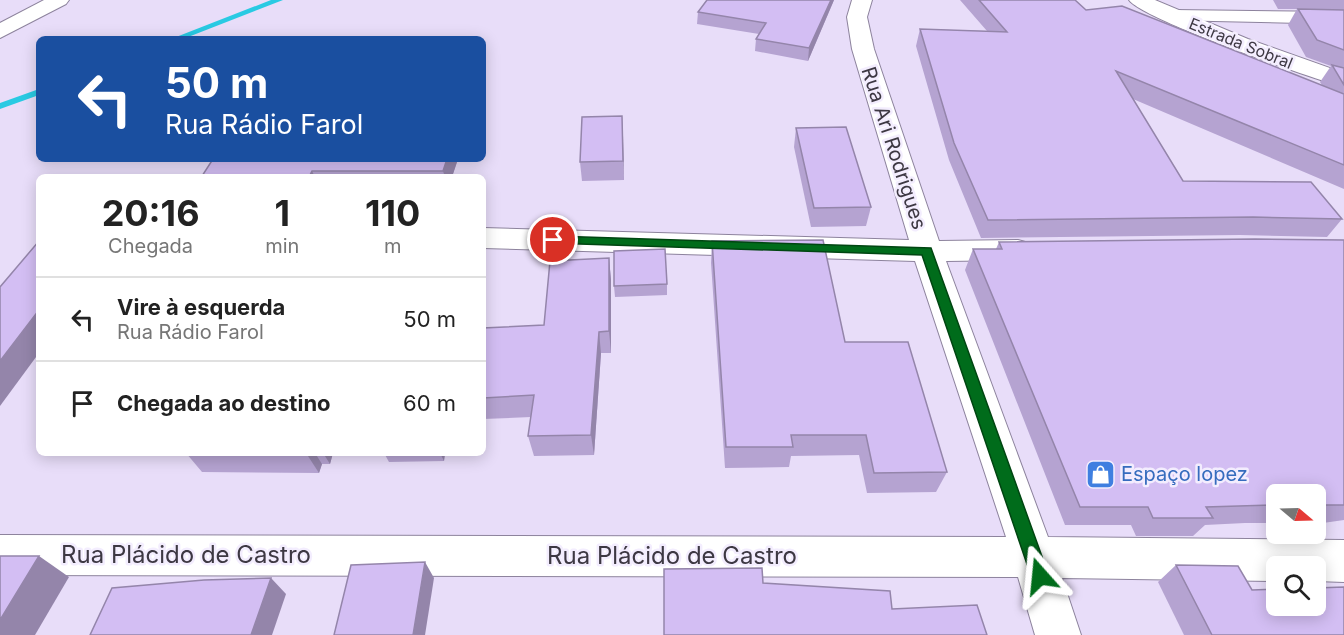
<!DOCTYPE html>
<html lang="pt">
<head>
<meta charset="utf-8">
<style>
	body { margin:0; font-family:Inter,sans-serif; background:#f6f6f6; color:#222; height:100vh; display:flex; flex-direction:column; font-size:22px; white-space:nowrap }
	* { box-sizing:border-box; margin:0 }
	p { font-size:20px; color:#767676 }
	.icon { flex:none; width:33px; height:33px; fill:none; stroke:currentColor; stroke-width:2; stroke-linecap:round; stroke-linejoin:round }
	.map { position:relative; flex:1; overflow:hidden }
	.details { position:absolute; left:36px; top:174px; width:450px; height:282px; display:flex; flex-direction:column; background:#fff; border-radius:9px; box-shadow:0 3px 15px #0003 }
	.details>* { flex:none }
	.banner { position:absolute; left:36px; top:36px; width:450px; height:126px; border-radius:9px; box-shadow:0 3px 15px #0003; background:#1a4fa0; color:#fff; overflow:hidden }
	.needle { width:39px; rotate:109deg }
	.controls { position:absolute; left:1266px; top:484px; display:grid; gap:12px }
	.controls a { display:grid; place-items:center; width:60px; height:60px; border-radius:9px; background:#fff; box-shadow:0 3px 15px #0003; font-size:30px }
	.pin { position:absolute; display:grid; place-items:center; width:51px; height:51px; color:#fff; margin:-26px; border:3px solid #fff; border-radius:50%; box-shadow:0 2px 6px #0007 }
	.me { position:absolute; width:66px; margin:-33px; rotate:342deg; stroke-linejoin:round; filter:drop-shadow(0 0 4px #0008) }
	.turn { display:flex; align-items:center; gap:21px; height:126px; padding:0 30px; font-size:27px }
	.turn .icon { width:78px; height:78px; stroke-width:2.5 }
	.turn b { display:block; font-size:42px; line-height:51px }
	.eta { display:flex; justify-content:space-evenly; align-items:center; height:102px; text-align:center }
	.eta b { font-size:36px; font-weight:700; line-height:42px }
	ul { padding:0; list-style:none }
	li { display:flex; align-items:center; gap:18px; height:84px; padding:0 30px; border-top:2px solid #e0e0e0 }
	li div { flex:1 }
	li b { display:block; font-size:22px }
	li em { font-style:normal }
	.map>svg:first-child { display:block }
</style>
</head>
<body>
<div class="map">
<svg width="1344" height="635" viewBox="0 0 1344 635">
	<rect width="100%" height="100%" fill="#e8ddf9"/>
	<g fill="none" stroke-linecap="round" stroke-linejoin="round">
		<g fill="#29cae3" fill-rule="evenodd">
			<path d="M271 0H283L183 39H171Z"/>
			<path d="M39 89V95L0 109V103Z"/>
		</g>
		<defs>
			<g id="street">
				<path d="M44 0H69L66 4 0 38V23Z"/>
				<path d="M852 0H872L867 17 874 49 939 241 1018 240 1029 243 1033 250 1029 257 1018 260 946 261 1048 537 1344 540V582L1316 581V567H1276V581L1062 578 1081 635H1035L1018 577 0 575V535L1006 537 915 261 483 248V228L909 240 852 49 847 17Z"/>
				<path d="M1174 10 1344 12V24L1167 20 1164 16 1167 12Z"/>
			</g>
			<path id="secondary" d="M1129 0H1155L1248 39 1344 73V87C1313 79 1142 19 1129 0Z"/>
		</defs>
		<use href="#street" stroke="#8d839d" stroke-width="2"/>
		<use href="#secondary" stroke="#8d839d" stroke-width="2"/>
		<use href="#street" fill="#fff" fill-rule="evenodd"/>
		<use href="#secondary" fill="#fff" fill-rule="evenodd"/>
	</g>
	<g fill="#b5a3d1">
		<path d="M834 0 808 61 755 51 756 39 759 34 697 24 698 12Z"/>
		<path d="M960 0H1075L1086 10 1322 85 1320 82 1331 66 1306 57 1288 25 1297 9H1278L1273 0H1344V189L1133 99 1183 181 1342 219 1327 237 1240 235 981 238 949 160 916 46 920 29 987 31Z"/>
		<path d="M622 116 624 180 582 181 580 162Z"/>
		<path d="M796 128 871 207 866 226 811 227 794 147Z"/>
		<path d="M458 159 452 177H202V176Z"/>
		<path d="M1344 240V520L1316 524V495H1276V523H1245L1205 525 1193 536H1136L1131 525H1065L965 270 973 249H996L999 242Z"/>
		<path d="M712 241 845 342 947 472 936 492 867 493 859 455 791 456 789 467 725 468 711 263Z"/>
		<path d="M609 258 611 280V353H601L594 455 534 456 528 436 531 417 483 419V328L544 325Z"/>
		<path d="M667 284V295L615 297 614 286Z"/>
		<path d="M186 453H333L330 464H322L319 473 202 472Z"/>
		<path d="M384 453H445L444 461 389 462Z"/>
		<path d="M1176 565 1252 590 1344 635H1184L1158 582Z"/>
	</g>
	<g fill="#9485aa">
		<path d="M831 0H834L808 61 809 48Z"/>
		<path d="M622 116 623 135 624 180 623 161Z"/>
		<path d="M447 159H458L452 177H445L443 171Z"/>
		<path d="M312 171 315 177H311L310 175Z"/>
		<path d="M483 250 486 260 483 272Z"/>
		<path d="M609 258 611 280V353L609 331Z"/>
		<path d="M39 310V353L0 406V361Z"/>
		<path d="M599 332 601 353 594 455 591 435Z"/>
		<path d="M306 453H315L322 464 319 473Z"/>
		<path d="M323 453H333L330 464Z"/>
		<path d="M440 453H445L444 461Z"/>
		<path d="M39 556 69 577 35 635H0V620Z"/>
		<path d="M425 562 434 578 425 635H413Z"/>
		<path d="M271 578 286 594 272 635H251Z"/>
	</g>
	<g fill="#d3bef3" stroke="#9485aa" stroke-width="1.5">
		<path d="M707 0H831L809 48 756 39 766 23 698 12Z"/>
		<path d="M979 0H1075L1086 10 1122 6 1344 94V165L1116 71 1183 181 1311 182 1342 219 1253 217 988 220 954 143 920 29 1007 32Z"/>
		<path d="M1298 9 1344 10V50L1317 40Z"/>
		<path d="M1332 65 1344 68V85Z"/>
		<path d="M622 116 623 161 580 162 582 117Z"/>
		<path d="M846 127 871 207 814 208 796 128Z"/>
		<path d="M213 159H447L443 171H312L310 175 202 176Z"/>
		<path d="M1255 239 1344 240V505H1316V495H1276V505L1206 507 1213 518H1153L1148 507H1080L973 249H1002L999 242Z"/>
		<path d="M823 240 845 342H908L947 472 874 473 866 435H791L793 447H726L712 241Z"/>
		<path d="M39 241V310L0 361V287Z"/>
		<path d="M665 249 667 284 614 286V251Z"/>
		<path d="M609 258V331L599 332 591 435 528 436 534 395 483 398V328L544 325 550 261Z"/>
		<path d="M0 556H39L0 620Z"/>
		<path d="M425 562 413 635H334L351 565Z"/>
		<path d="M1176 565 1238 566 1252 590 1276 589V606H1316V588L1344 587V635H1212Z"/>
		<path d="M762 568 763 583 890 591 892 609 977 605 987 635H664V569Z"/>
		<path d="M271 578 251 635H90L112 588 204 580Z"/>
	</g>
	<path fill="#006c1b" stroke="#004612" stroke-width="1.5" d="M553 236 931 248 1049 576 1046 583 1040 585 1033 583 1031 576 922 255 549 243 547 240 549 237Z"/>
	<defs>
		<symbol id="shop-square" viewBox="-11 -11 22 22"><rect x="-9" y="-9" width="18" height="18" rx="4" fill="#3f7fe0" stroke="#f3edfe"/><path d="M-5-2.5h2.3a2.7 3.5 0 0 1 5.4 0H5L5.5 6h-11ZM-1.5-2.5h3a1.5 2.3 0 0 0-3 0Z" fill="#fff"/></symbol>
	</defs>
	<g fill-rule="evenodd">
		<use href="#shop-square" x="1084" y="458" width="33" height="33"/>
	</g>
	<g text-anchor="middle" stroke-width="5" stroke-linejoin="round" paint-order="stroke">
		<g font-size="16" fill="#3d3843" stroke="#f3edfe">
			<text transform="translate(1241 43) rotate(22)" y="6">Estrada Sobral</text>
		</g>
		<g font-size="20" fill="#3d3843" stroke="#f3edfe">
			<text transform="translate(894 148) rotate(72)" y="7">Rua Ari Rodrigues</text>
		</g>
		<g font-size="20" fill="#366cbe" stroke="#f3edfe" text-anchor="start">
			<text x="1121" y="481">Espaço lopez</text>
		</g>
		<g font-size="24" fill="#3d3843" stroke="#f3edfe">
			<text x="186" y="563">Rua Plácido de Castro</text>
			<text x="672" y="564">Rua Plácido de Castro</text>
		</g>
	</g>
</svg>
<div class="controls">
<a><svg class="needle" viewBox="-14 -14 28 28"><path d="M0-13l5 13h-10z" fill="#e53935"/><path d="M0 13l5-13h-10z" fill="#767676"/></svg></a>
<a><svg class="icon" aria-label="search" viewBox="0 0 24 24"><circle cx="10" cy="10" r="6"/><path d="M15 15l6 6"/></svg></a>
</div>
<div class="pin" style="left:553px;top:240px;background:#d93025"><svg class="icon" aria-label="arrive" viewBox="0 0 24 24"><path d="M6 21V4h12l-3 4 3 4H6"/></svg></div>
<svg class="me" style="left:1040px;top:576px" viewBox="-20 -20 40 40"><path d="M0-17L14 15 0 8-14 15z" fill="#006c1b" stroke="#fff" stroke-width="4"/></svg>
<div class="banner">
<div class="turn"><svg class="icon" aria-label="left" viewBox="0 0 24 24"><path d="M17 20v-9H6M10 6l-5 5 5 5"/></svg><div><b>50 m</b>Rua Rádio Farol</div></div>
</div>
<section class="details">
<div class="eta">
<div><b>20:16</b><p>Chegada</p></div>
<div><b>1</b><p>min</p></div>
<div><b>110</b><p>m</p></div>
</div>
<ul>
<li><svg class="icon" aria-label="left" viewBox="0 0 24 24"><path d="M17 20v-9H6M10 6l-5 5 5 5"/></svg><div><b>Vire à esquerda</b><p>Rua Rádio Farol</p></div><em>50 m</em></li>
<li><svg class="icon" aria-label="arrive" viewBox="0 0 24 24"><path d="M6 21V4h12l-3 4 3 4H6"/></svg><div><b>Chegada ao destino</b></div><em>60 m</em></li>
</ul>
</section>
</div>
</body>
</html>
